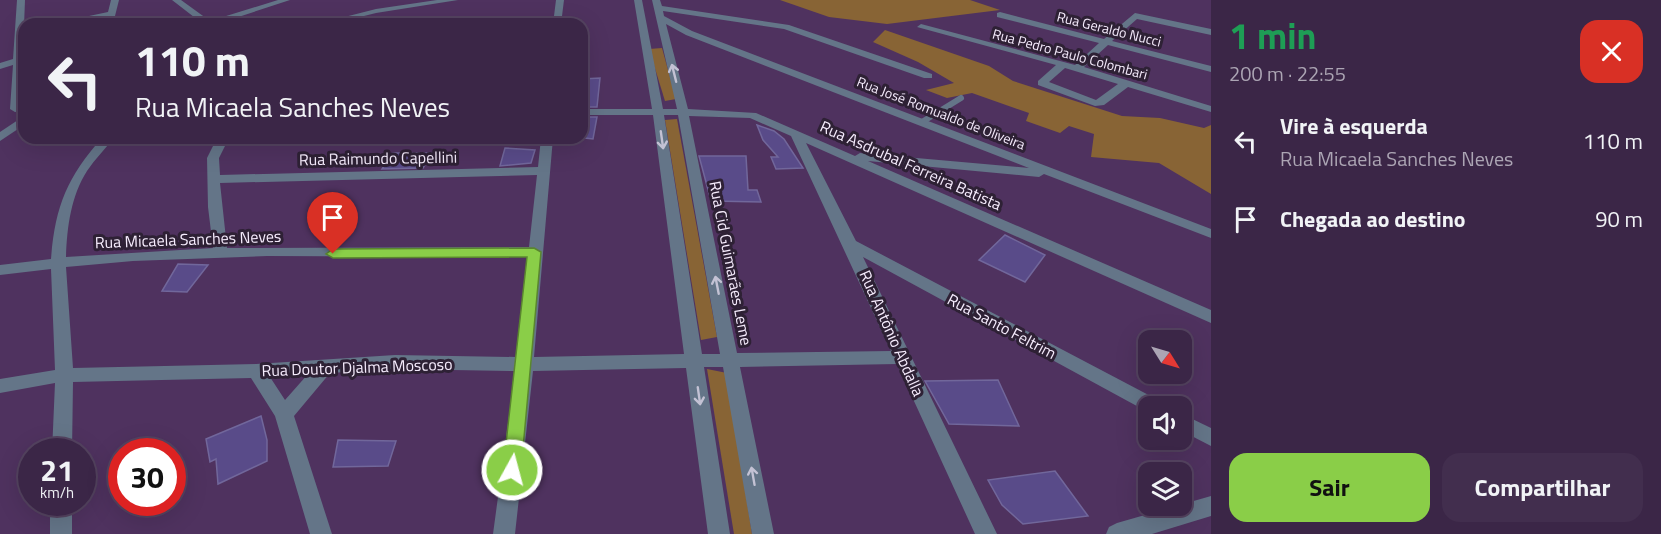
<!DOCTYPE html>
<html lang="pt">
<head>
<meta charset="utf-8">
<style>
	body { margin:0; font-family:"Titillium Web",sans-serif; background:#422e4e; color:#f1f3f6; height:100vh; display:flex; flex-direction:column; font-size:22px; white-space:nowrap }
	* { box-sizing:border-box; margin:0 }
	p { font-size:20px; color:#aca5b4 }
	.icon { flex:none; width:33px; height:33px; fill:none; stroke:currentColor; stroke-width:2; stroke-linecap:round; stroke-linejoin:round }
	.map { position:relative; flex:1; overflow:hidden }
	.drawer { display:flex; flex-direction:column; background:#3b2647; width:450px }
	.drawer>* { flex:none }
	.banner { position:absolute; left:18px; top:18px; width:570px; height:126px; border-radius:18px; box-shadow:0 6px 24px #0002,0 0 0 2px #544360; background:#3b2647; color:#f1f3f6; overflow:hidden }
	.needle { width:39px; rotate:127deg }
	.tools { position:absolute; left:1138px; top:330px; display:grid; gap:12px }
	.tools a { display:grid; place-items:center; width:54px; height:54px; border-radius:12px; background:#3b2647; box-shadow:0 6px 24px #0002,0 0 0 2px #544360; font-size:30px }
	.speed { position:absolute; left:18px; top:438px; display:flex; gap:12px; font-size:30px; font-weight:700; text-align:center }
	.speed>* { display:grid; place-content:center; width:78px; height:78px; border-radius:50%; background:#3b2647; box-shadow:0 6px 24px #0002,0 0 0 2px #544360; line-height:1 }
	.speed small { font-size:15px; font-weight:400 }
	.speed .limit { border:9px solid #d22; background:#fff; color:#111 }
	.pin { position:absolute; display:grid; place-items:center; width:51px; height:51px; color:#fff; margin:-62px -26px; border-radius:50% 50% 50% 0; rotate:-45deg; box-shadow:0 0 6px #0007 }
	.pin .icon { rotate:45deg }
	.me { position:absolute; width:66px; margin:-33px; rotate:7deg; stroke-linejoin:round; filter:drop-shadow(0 0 4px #0008) }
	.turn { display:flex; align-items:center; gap:21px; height:126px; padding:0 18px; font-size:27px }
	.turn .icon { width:78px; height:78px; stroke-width:2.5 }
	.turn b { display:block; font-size:42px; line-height:51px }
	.round { display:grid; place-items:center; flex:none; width:63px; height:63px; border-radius:18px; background:#422e4e }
	.summary { display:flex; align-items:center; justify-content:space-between; height:102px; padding:0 18px }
	h1 { font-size:36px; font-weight:700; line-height:45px; color:#1e9e55 }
	.action { display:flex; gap:12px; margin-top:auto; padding:12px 18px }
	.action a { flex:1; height:69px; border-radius:18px; background:#8ace48; color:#111; font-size:24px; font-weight:700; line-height:69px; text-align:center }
	.action a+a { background:#422e4e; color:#f1f3f6 }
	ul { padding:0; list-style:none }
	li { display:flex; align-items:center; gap:18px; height:78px; padding:0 18px }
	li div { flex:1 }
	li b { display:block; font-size:22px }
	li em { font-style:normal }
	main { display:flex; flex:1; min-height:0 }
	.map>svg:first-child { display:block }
</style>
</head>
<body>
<main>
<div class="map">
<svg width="1211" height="534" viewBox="0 0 1211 534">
	<rect width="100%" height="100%" fill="#4f325f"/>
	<g fill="#886435">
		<path d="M780 0H970L1000 10 887 24 829 17Z"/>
		<path d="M885 30 989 66 1013 81 1122 116 1160 118 1204 128 1211 125V194L1159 163 1091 157 1094 134 1069 126 1060 133 1026 121 1029 113 972 93 947 98 926 90 954 83 918 62 873 42Z"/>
		<path d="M662 48 676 99 665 101 649 49Z"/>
		<path d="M677 119 717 337 701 340 665 120Z"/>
		<path d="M707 369 727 373 752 534H734Z"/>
	</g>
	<g fill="#594b89" stroke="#71679b" stroke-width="1.5">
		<path d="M600 78 597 107H585L582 79Z"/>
		<path d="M585 117H597L593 139 585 138V131H582V119Z"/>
		<path d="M757 125 774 131 784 139 803 168 776 169 771 157H778L763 140Z"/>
		<path d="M505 148 535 150 531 163 500 166Z"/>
		<path d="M393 153H432L423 168 382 169Z"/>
		<path d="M699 156H746L748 190H757L761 202 711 201Z"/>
		<path d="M1005 235 1045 255 1025 282 979 260Z"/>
		<path d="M178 264 208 265 187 292 162 291Z"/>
		<path d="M998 380 1019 426 949 424 925 381Z"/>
		<path d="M261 416 267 440V461L218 484 216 459 210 462 206 439Z"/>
		<path d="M338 440 396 441 388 466 333 467Z"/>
		<path d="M1055 471 1088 516 1023 524 1002 505 988 480Z"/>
	</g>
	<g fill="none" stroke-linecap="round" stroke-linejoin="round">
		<path stroke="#647588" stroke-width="6" d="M922 122 961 98"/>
		<g fill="#647588" fill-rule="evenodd">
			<path d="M17 0H25L21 105H24V111L15 112 10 109 13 65 0 69V63L13 59Z"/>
			<path d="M111 0H119L115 16 70 24H51L108 12Z"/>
			<path d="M172 0H181L210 21 278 0H290L217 24H203Z"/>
			<path d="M437 0H458L376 13 332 24H317L376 9Z"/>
			<path d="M556 0H564L561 24H553Z"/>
			<path d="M634 0H642L663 109H677L652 0H660L662 6 789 25 932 74V78H924L784 29 663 11 664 16 692 31 1211 229V238L1044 174 1039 177 868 161 1211 310V323L806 143 856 241 1160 401 1162 406H1149V412L1146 411 863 257 997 534H975L897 364 740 367 774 534H752L723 367H704L730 534H708L686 368 533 371 515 534H493L515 371 395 369 330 373 294 416 332 534H310L275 416 251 378 73 382 72 452H52L55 383 0 393V379L55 370 51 269 0 275V265L51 259C55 207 67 177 102 138H114C105 149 95 159 87 171 71 196 67 227 66 257L213 248 208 207 207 158 217 138H229L219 158 220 175 538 167 541 138H553L534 357 684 354 653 115H582V109H652ZM666 24 686 35 1029 168 860 153 855 156 756 113 688 109ZM664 115H678L720 354H702ZM689 116 750 118 791 136 891 351 737 353ZM537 175 529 247 227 248 220 183ZM267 256 528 257 517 357 395 355 256 364 73 368 66 267 133 261ZM308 374 285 400 270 377Z"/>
			<path d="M1000 12 1104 39 1135 13 1211 29V35L1137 19 1112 41 1211 66V72L1108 45 1084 67 1211 106V112L1128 87 1104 105 1095 106 1038 85V81L1056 65 917 27 921 24 1075 65 1099 43 997 17V13ZM1065 68 1118 84 1096 100 1049 82Z"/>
			<path d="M24 116V125L0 141V132Z"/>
			<path d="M1182 414 1211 428V446L1182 431Z"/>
			<path d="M1211 496V516L1152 534H1106L1109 527 1117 523Z"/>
			<rect x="50" y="502" width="22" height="32"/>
		</g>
	</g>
	<defs><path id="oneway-shaft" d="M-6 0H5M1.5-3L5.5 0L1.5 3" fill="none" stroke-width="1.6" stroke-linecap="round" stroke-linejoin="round" transform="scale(1.5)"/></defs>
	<g stroke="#c3c2d4">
		<use href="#oneway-shaft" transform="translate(674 73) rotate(-104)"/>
		<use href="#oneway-shaft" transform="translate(662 140) rotate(82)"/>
		<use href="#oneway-shaft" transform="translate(717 285) rotate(-101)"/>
		<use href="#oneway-shaft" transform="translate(699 396) rotate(82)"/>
		<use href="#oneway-shaft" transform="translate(753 476) rotate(-100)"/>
	</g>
	<path fill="#8ace48" stroke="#5a862f" stroke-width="1.5" d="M534 248 541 252 521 470 518 476 512 478 505 476 503 470 527 257 333 258 326 254 333 249Z"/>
	<g text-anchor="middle" stroke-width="6" stroke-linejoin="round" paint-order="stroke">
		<g font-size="14" fill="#f6ecfd" stroke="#2e2135">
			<text transform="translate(1109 29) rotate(14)" y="5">Rua Geraldo Nucci</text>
			<text transform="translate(1070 54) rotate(15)" y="5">Rua Pedro Paulo Colombari</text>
			<text transform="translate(941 113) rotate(21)" y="5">Rua José Romualdo de Oliveira</text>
		</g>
		<g font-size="16" fill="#f6ecfd" stroke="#2e2135">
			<text transform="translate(378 158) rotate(-1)" y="6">Rua Raimundo Capellini</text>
			<text transform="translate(911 165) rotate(24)" y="6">Rua Asdrubal Ferreira Batista</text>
			<text transform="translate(188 239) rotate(-2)" y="6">Rua Micaela Sanches Neves</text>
			<text transform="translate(731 263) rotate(79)" y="6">Rua Cid Guimarães Leme</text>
			<text transform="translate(1002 326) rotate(28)" y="6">Rua Santo Feltrim</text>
			<text transform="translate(892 333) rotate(66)" y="6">Rua Antônio Abdalla</text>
			<text transform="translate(357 367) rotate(-2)" y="6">Rua Doutor Djalma Moscoso</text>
		</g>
	</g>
</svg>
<div class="tools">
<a><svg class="needle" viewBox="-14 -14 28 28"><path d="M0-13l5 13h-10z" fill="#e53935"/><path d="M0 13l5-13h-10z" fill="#aca5b4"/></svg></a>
<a><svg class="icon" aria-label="sound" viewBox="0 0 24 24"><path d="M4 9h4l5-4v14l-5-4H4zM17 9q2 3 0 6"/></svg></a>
<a><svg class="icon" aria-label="layers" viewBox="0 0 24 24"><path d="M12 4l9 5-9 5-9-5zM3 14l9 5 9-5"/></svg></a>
</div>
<div class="speed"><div>21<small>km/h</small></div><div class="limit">30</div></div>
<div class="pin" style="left:333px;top:254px;background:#d93025"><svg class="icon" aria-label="arrive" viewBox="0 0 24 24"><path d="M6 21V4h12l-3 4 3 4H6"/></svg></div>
<svg class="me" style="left:512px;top:470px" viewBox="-20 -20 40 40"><circle r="17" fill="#8ace48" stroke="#fff" stroke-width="3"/><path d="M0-11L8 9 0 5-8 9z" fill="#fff"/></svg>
<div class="banner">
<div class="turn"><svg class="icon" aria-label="left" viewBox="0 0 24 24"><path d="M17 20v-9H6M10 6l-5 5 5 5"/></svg><div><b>110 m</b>Rua Micaela Sanches Neves</div></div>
</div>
</div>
<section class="drawer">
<div class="summary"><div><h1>1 min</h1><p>200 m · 22:55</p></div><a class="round" style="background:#d93025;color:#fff"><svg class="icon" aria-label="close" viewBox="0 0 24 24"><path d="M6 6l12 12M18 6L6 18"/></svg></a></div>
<ul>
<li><svg class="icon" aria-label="left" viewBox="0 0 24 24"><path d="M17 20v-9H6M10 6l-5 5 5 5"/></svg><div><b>Vire à esquerda</b><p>Rua Micaela Sanches Neves</p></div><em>110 m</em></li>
<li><svg class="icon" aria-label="arrive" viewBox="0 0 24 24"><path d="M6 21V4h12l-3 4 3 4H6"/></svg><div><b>Chegada ao destino</b></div><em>90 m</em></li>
</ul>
<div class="action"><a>Sair</a><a>Compartilhar</a></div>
</section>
</main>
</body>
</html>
